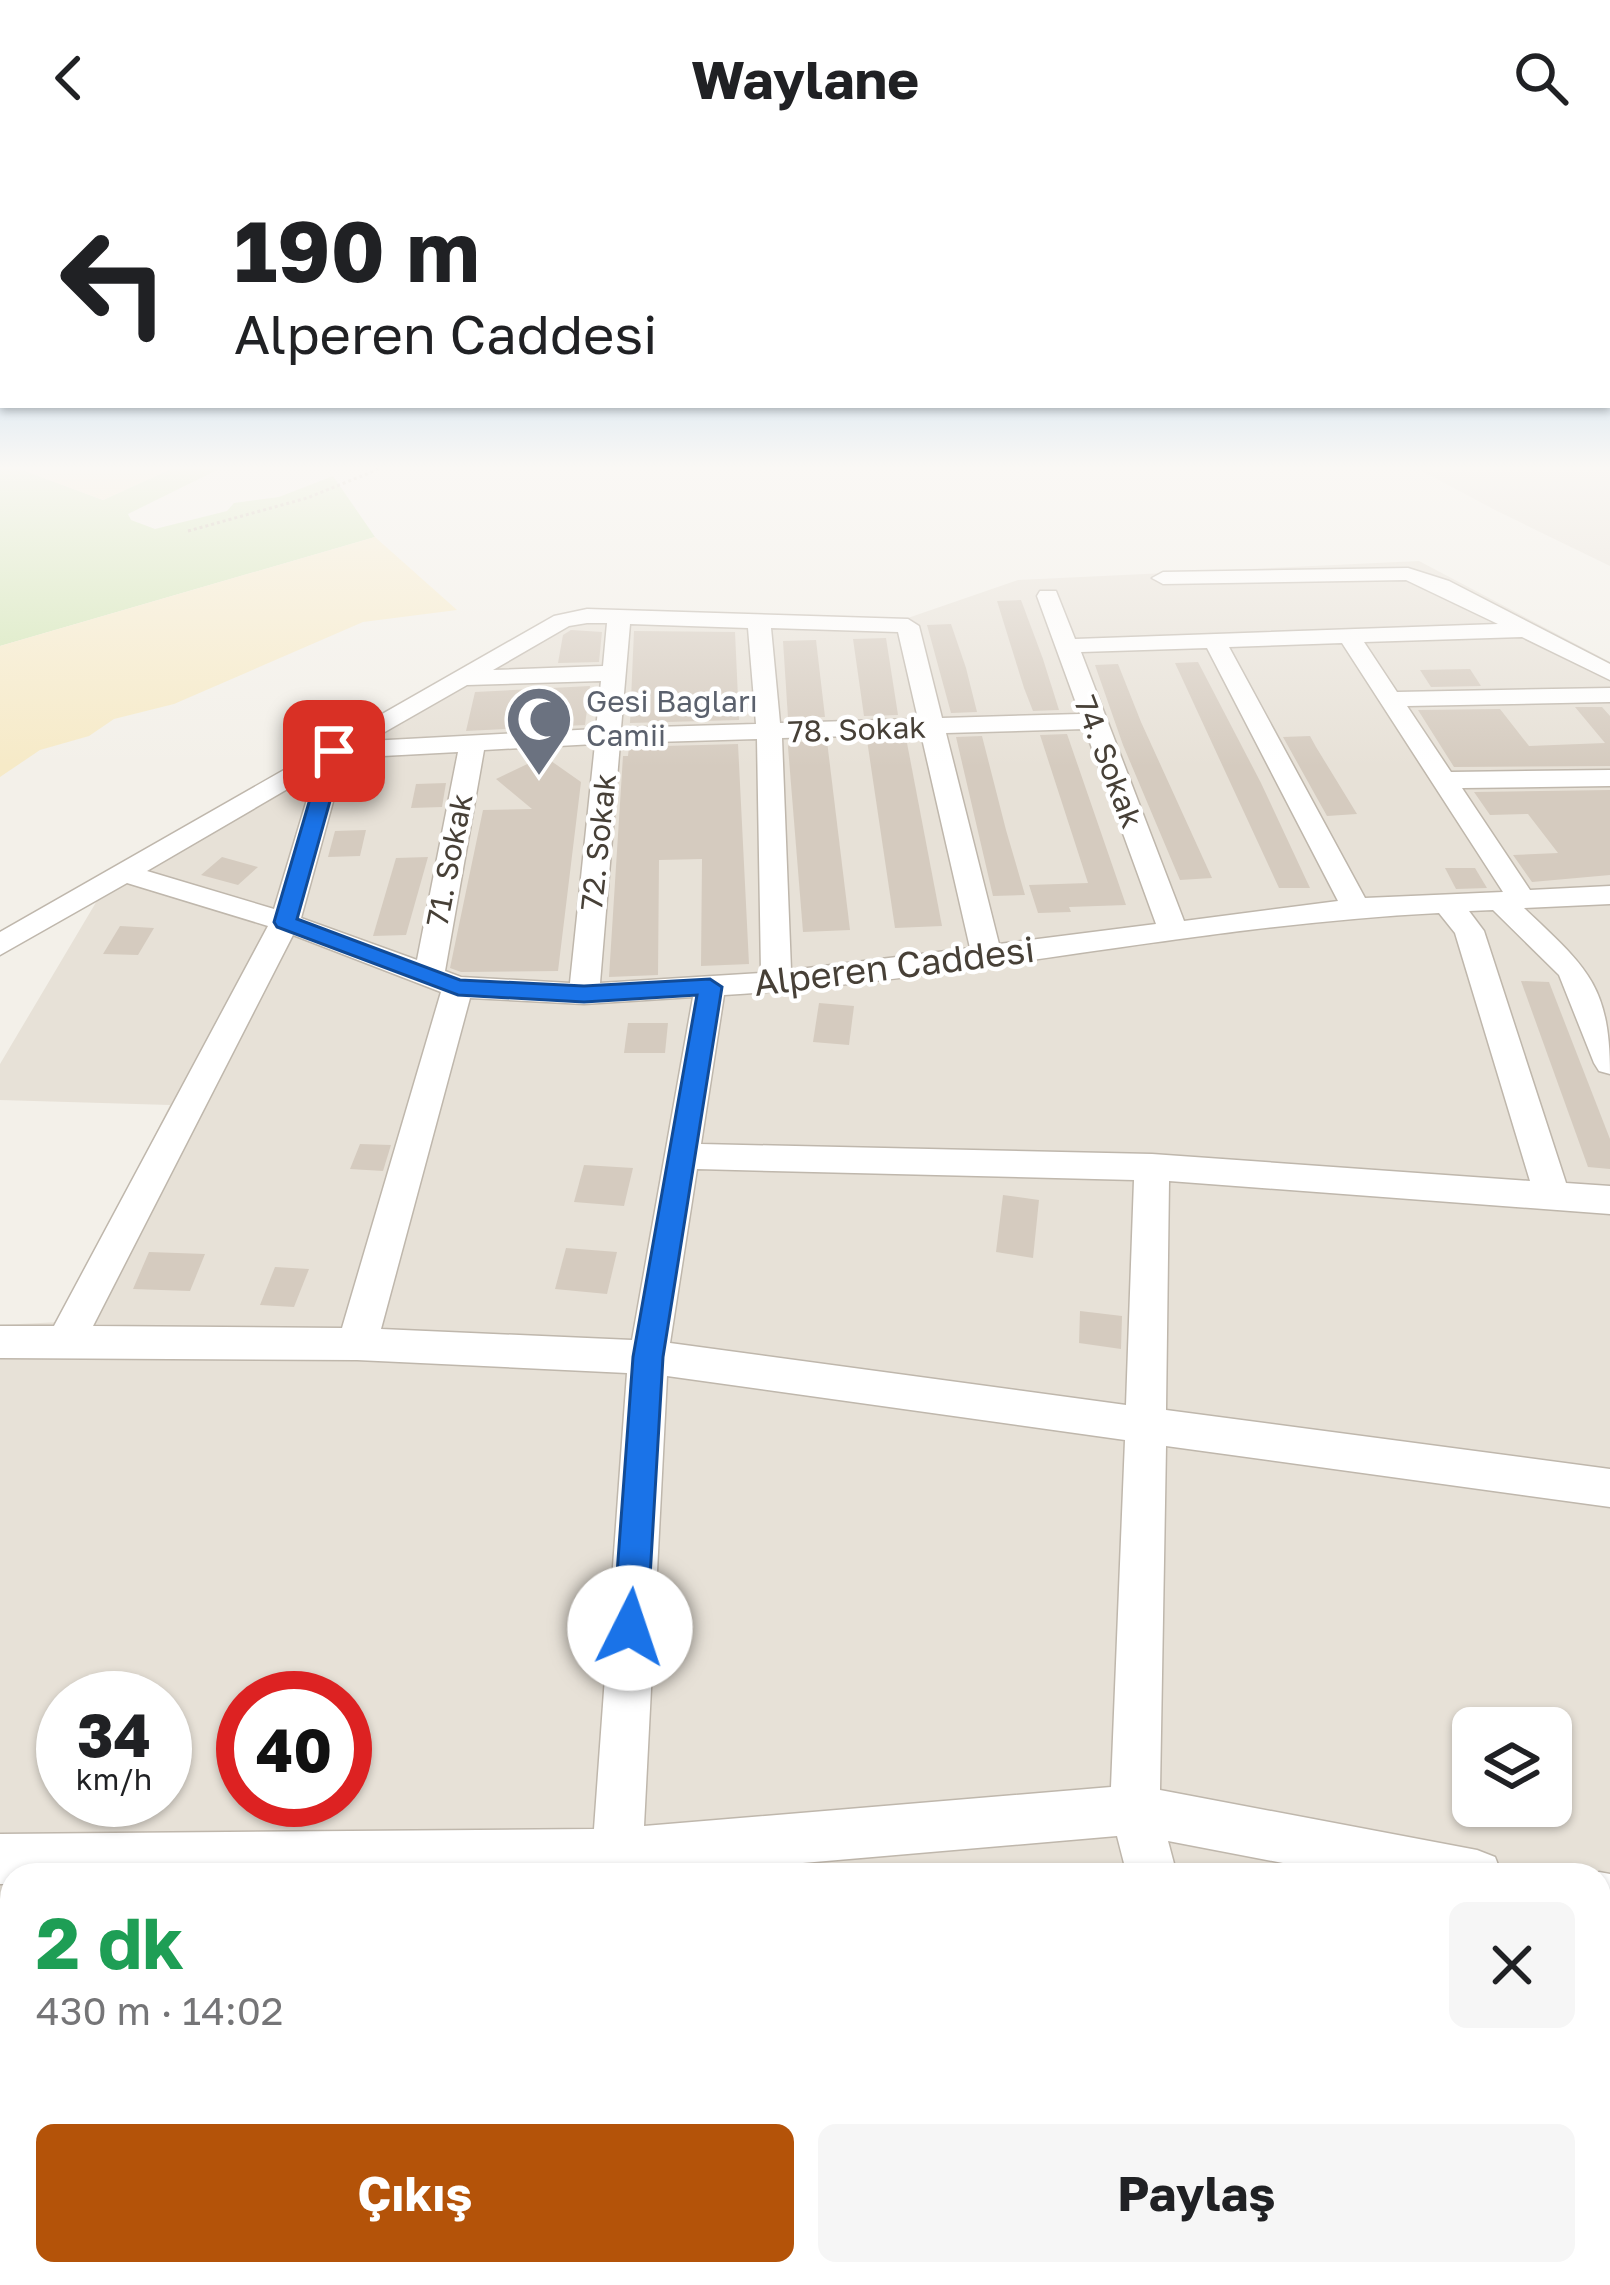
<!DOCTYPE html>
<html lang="tr">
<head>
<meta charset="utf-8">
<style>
	body { margin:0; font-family:"Golos Text",sans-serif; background:#f6f6f6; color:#202124; height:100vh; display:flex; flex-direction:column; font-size:45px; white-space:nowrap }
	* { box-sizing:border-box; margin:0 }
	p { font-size:39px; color:#757577 }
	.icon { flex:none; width:66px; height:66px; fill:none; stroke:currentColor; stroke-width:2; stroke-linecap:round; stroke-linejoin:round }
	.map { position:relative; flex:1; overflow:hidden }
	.side { position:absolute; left:0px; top:1707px; width:1611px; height:423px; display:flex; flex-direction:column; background:#fff; border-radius:36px 36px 0 0; box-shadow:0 3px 9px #0004 }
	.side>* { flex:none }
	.hud { position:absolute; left:0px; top:0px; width:1611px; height:252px; box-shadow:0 3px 9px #0004; background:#fff; color:#202124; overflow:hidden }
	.buttons { position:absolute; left:1452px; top:1551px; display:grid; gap:24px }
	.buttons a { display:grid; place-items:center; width:120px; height:120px; border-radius:18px; background:#fff; box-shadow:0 3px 9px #0004; font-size:60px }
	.speed { position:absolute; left:36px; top:1515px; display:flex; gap:24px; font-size:60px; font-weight:700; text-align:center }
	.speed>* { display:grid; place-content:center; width:156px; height:156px; border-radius:50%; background:#fff; box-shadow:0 3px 9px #0004; line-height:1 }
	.speed small { font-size:30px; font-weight:400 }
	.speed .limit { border:18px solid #d22; background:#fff; color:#111 }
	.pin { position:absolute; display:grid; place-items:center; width:102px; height:102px; color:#fff; margin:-51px; border-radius:24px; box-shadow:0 6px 18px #0006 }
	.me { position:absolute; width:132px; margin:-66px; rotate:4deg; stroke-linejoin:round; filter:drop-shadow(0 0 9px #0008) }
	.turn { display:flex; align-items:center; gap:42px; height:252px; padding:0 36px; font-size:54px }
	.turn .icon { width:156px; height:156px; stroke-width:2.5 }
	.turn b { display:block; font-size:84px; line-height:102px }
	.round { display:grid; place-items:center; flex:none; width:126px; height:126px; border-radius:18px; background:#f6f6f6 }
	.head { display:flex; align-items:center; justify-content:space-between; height:204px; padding:0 36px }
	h1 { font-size:72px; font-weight:700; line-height:90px; color:#1e9e55 }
	.button { display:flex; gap:24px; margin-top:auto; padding:24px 36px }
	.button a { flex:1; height:138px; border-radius:18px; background:#b45309; color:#fff; font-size:48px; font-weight:700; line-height:138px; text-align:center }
	.button a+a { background:#f6f6f6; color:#202124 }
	header { display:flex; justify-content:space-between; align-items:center; height:156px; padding:0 36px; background:#fff; font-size:54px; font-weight:700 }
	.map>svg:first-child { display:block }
</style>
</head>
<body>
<header><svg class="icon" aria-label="back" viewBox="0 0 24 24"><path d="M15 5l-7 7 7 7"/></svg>Waylane<svg class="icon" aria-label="search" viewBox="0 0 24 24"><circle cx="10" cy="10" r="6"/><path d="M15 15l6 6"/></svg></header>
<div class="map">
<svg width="1610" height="2129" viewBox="0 0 1610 2129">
	<rect width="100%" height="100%" fill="#f3f0e9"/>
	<g fill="#e7e1d7" fill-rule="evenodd">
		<path d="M1418 313H1610V410L1497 355Z"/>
		<path d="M1419 405 1610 506V2129H0V1169L60 1166 170 949 0 944V908L117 711 557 458 902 464 1018 424ZM63 1542H165V1644H63ZM243 1542H345V1644H243ZM1473 1572H1551V1650H1473ZM12 1719H1599V2118H12Z"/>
	</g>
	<path fill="#d1e6b3" d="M0 313H20L103 344 171 313H219L128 358 131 364 155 373 227 355 234 347 279 341 333 320 375 381 0 490Z"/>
	<g fill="#f6eac7">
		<path d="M20 313H171L103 344Z"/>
		<path d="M375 381 457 454 363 466 174 548 114 563 89 580 40 594 0 621V490Z"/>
	</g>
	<g fill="#d5cbbf">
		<path d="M1021 444 1043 503 1059 554 1033 555 1024 532 997 445Z"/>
		<path d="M951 468 966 512 977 556 951 557 927 469Z"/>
		<path d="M571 474 602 476 599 506 558 507 563 479Z"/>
		<path d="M634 475 735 476 739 564 630 567Z"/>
		<path d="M886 482 898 559 864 560 853 483Z"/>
		<path d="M816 484 825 561 788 562 783 485Z"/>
		<path d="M1198 506 1261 627 1310 732H1279L1175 507Z"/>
		<path d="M1118 508 1141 566 1212 722 1180 724 1123 589 1095 509Z"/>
		<path d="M1470 513 1481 530 1431 531 1420 514Z"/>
		<path d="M590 530 585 569 466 575 475 536Z"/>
		<path d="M1575 551H1602L1610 560V610L1454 611 1418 554 1500 553 1529 590 1605 587Z"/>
		<path d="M1067 578 1126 749 1069 751 1071 756 1038 757 1029 729 1088 727 1040 579Z"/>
		<path d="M982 580 1006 674 1025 739 993 740 956 581Z"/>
		<path d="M1310 580 1316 591 1357 658 1327 660 1283 581Z"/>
		<path d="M902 583 907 587 942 770 895 772 867 584Z"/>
		<path d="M827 585 850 774 803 776 788 591 790 586Z"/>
		<path d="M738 588 749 808 701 810 702 703 659 704 658 819 609 821 623 600H628L629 591Z"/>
		<path d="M544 600 581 626 558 815 461 816 450 812 483 654 532 653 496 623Z"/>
		<path d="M446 627 442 651 411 652 416 628Z"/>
		<path d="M1610 634V719L1532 726 1513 699 1558 697 1528 658 1490 659 1474 636Z"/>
		<path d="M366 674 360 700 328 701 335 675Z"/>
		<path d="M222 701 258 711 238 729 201 719Z"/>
		<path d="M428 701 406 779 373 780 396 702Z"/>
		<path d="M1445 712H1475L1487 732 1456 733Z"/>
		<path d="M120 770 154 772 138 799 103 798Z"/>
		<path d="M1521 825 1549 826 1610 983V1013L1588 1011Z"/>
		<path d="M819 847 854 850 849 889 813 886Z"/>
		<path d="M628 867H668L665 897H624Z"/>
		<path d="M360 988 391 989 383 1015 350 1013Z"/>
		<path d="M584 1009 633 1012 624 1050 574 1046Z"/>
		<path d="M1003 1039 1039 1044 1033 1102 996 1096Z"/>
		<path d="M566 1092 617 1096 607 1138 555 1133Z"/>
		<path d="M149 1096 205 1098 190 1135 133 1133Z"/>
		<path d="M275 1111 309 1113 294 1151 260 1149Z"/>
		<path d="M1080 1155 1122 1160 1121 1193 1079 1187Z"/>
	</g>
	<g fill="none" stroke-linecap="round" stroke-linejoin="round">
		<defs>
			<g id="minor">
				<path d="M1408 412 1449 425 1610 508V524L1522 481 1364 486 1397 536 1610 532V546L1407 550 1451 616 1610 614V630L1462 632 1530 734 1610 730V748L1524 752C1586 811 1610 828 1610 918L1599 915 1594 907 1559 819 1493 754 1469 755 1484 775 1566 1027 1610 1030V1058L1169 1025 1166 1254 1610 1313V1351L1166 1290 1160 1634 1477 1694 1495 1701 1502 1719H1345L1168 1685 1177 1719H1127L1117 1680 664 1719H12V1728H0V1678L594 1673 627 1217 357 1204 0 1202V1170H54L268 770 127 727 0 799V776L554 460 587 453 908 463 919 470 942 562 1080 558 1037 440 1040 435H1056L1075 483 1498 468 1406 424 1163 428 1152 422 1163 416ZM587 467H607L603 510 493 514 569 470ZM630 468 748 472 756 568 621 572ZM771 472 898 476 918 563 780 567ZM1342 487 1503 736 1365 742 1229 491ZM1207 492 1338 745 1184 765 1081 496ZM601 525 596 573 369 585 467 529ZM1085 573 1156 768 999 788 946 577ZM921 578 970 792 791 814 782 582ZM757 583 761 817 600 827 620 587ZM595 588 570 827 461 821 445 815 484 594ZM458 596 417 804 301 762 345 602ZM315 617 274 753 147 715ZM1439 757 1455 777 1530 1025 1152 998 701 988 724 839C964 824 1198 769 1439 757ZM293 779 441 836 342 1172 93 1170ZM693 841 632 1184 381 1173 470 842 584 848ZM697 1013 1134 1024 1126 1249 670 1187ZM667 1220 1125 1284 1111 1631 644 1670Z"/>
				<path d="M1599 1716 1610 1718V1770L1599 1768V1719H1593Z"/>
				<path d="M160 2118H220L219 2129H159Z"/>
				<rect x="608" y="2118" width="60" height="11"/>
				<path d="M1229 2118H1289L1292 2129H1232Z"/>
			</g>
		</defs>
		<use href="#minor" stroke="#bfb7ac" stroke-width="3"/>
		<path stroke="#c0b29d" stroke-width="3" stroke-dasharray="3 3" stroke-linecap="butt" d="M188 375 307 342 379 313"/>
		<use href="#minor" fill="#fff" fill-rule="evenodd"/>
	</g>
	<linearGradient id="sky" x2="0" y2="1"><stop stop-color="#8ec0ea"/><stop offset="0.51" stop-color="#faf8f5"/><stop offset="1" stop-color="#faf8f5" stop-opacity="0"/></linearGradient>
	<rect width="1610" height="611" fill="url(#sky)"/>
	<path fill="#1a73e8" stroke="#114b97" stroke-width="3" d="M334 589 344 595 297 763 460 824 584 830 710 823 722 831 663 1201 647 1472 642 1484 630 1489 618 1484 613 1472 633 1201 697 839 584 846 458 839 277 771 274 766 324 595Z"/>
	<defs>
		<symbol id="mosque-pin" viewBox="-11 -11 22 30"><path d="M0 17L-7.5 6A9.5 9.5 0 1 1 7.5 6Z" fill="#6b7280" stroke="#fff"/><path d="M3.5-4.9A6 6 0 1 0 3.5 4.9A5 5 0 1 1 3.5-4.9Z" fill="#fff"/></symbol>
	</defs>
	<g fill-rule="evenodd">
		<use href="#mosque-pin" x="501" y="525" width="76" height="104"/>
	</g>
	<g text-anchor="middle" stroke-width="9" stroke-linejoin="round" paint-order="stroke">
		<g font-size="30" fill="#5b616d" stroke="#fff" text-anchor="start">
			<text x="586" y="556">Gesi Bağları<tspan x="586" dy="34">Camii</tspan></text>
		</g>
		<g font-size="30" fill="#474037" stroke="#fff">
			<text transform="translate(857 574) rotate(-2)" y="10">78. Sokak</text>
			<text transform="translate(1108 606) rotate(69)" y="10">74. Sokak</text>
			<text transform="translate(599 686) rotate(-84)" y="10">72. Sokak</text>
			<text transform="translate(450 704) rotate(-79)" y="10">71. Sokak</text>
		</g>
		<g font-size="36" fill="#474037" stroke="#fff">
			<text transform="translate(894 810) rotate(-7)" y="13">Alperen Caddesi</text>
		</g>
	</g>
</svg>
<div class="buttons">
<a><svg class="icon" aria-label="layers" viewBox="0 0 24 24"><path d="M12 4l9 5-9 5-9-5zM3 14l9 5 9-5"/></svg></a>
</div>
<div class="speed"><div>34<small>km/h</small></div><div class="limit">40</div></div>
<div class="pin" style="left:334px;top:595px;background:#d93025"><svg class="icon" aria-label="arrive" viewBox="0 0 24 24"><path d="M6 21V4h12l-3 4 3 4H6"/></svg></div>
<svg class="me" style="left:630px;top:1472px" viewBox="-20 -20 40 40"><circle r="19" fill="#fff"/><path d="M0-13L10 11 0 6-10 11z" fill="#1a73e8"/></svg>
<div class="hud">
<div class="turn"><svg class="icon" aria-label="left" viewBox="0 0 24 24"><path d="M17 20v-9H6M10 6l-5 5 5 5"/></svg><div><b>190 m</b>Alperen Caddesi</div></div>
</div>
<section class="side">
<div class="head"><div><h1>2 dk</h1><p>430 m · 14:02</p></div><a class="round"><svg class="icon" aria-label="close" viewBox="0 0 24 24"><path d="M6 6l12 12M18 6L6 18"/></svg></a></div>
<div class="button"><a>Çıkış</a><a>Paylaş</a></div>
</section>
</div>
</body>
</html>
